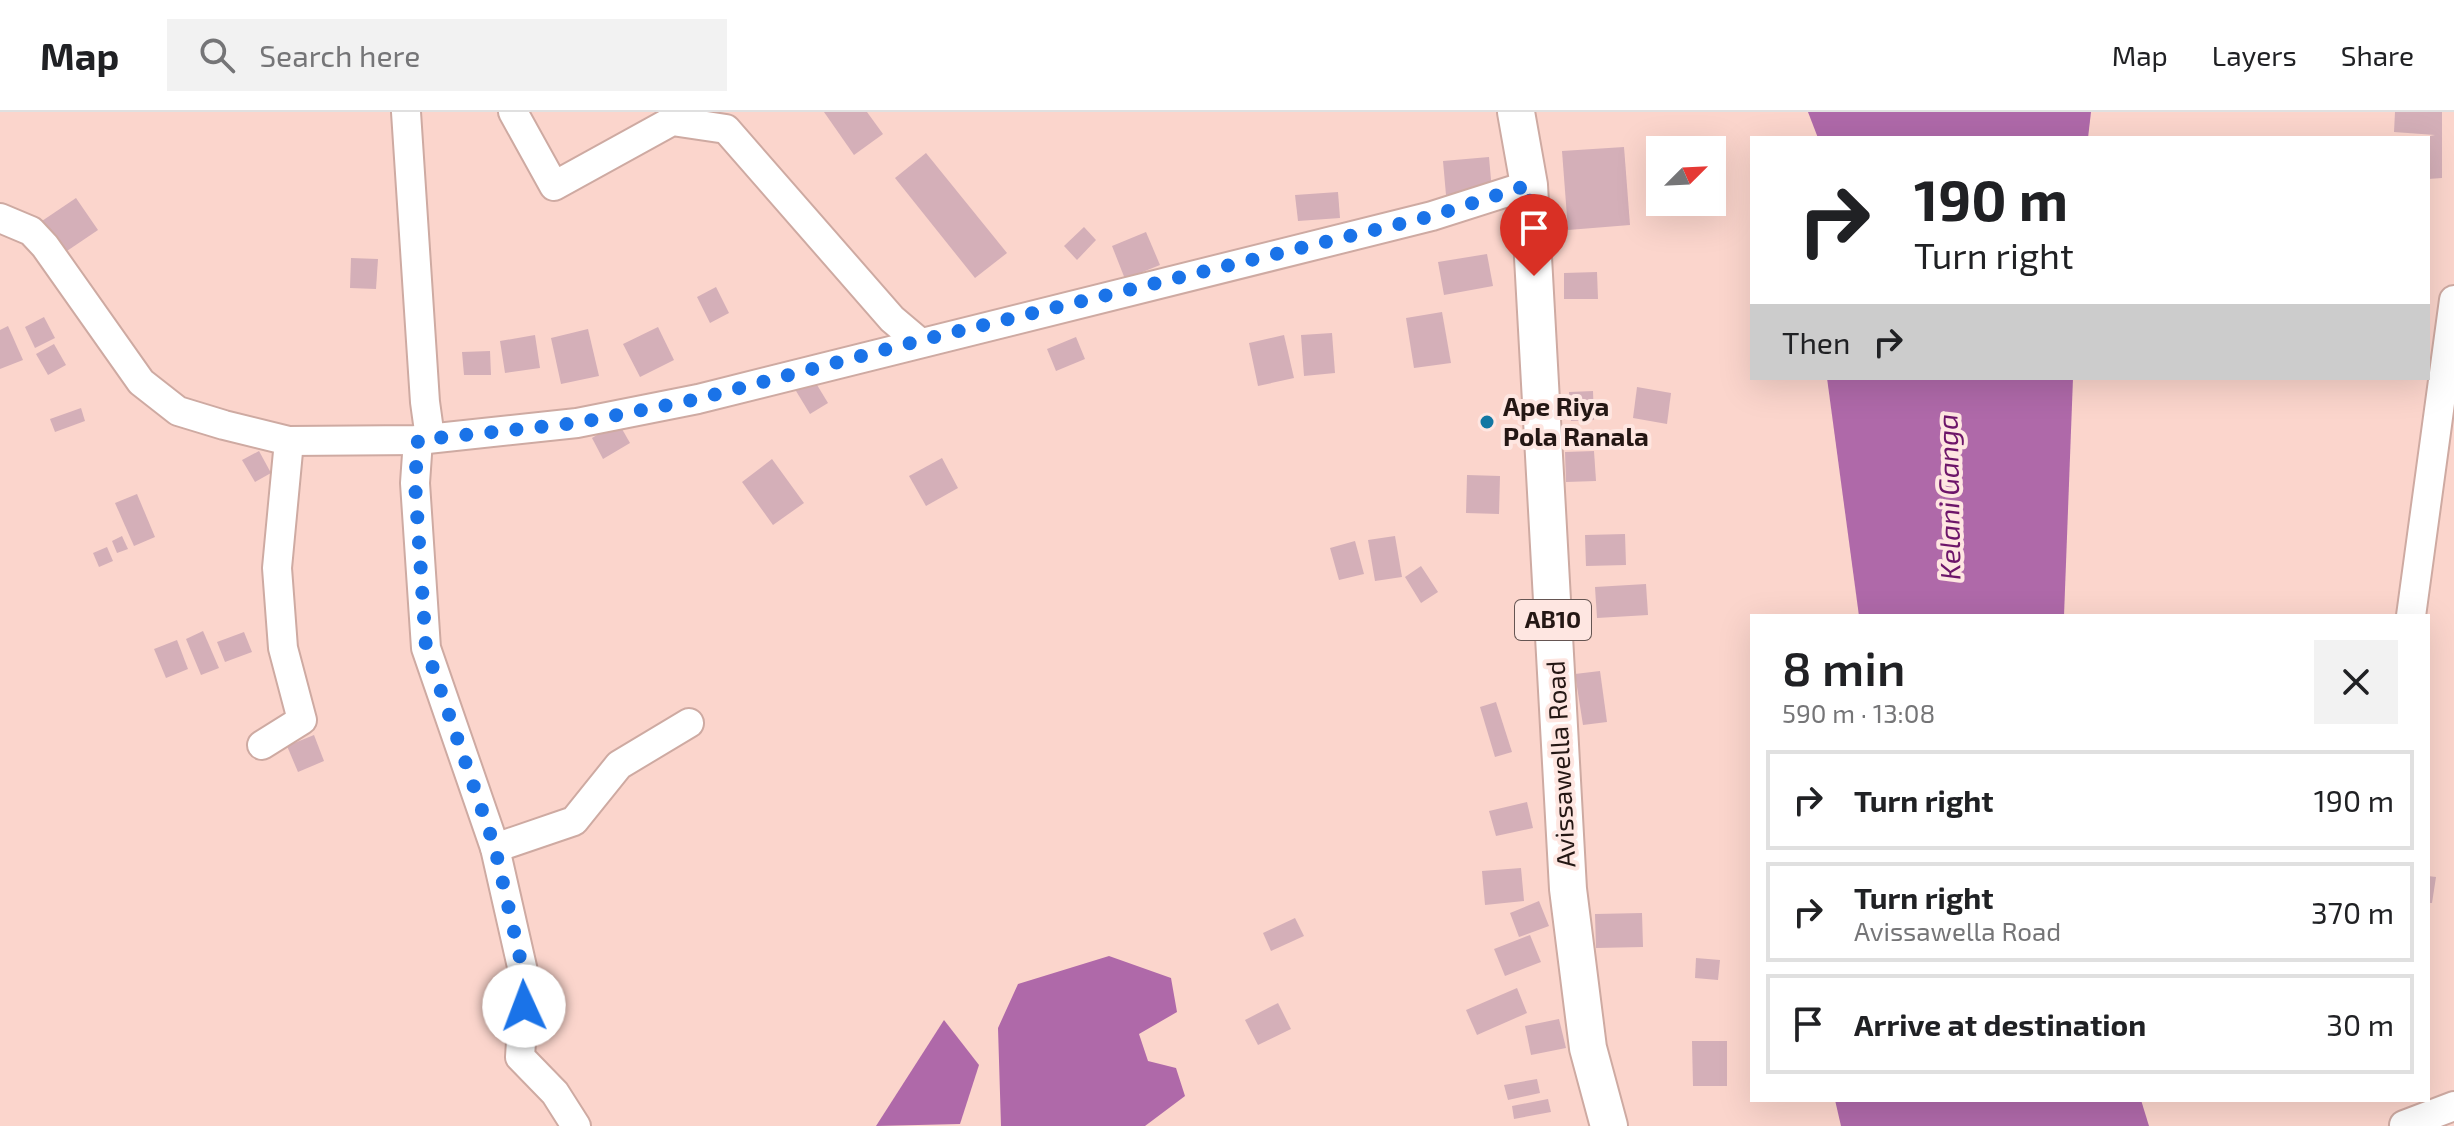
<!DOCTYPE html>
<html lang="en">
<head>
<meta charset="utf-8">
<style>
	body { margin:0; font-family:"Exo 2",sans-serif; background:#f2f2f2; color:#202124; height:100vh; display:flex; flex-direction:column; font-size:30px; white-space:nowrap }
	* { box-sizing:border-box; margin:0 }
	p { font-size:26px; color:#757577 }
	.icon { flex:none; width:44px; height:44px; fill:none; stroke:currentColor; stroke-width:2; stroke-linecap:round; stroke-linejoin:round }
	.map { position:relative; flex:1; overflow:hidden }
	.details { position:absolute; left:1750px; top:502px; width:680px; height:488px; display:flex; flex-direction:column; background:#fff; border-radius:0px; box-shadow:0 8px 32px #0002 }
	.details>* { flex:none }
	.banner { position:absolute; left:1750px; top:24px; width:680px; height:244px; border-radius:0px; box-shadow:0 8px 32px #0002; background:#fff; color:#202124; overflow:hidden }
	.needle { width:52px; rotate:66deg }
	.tools { position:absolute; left:1646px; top:24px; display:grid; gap:16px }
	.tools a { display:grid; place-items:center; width:80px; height:80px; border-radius:0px; background:#fff; box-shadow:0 8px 32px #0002; font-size:40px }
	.pin { position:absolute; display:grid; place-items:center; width:68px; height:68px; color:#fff; margin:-82px -34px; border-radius:50% 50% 50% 0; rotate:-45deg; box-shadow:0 0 8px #0007 }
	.pin .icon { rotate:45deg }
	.me { position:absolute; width:88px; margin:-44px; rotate:358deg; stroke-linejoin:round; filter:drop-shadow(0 0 6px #0008) }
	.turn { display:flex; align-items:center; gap:28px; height:168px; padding:0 32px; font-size:36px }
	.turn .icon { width:104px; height:104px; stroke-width:2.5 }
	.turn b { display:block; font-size:56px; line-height:68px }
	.then { display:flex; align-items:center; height:76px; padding:0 32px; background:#0003; gap:16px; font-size:30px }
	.round { display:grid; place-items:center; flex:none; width:84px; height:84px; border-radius:0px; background:#f2f2f2 }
	.head { display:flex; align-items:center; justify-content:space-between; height:136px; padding:0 32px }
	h1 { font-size:48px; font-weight:600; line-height:60px }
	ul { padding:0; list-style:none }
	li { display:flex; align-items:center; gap:24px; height:100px; margin:0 16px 12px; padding:0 16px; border:4px solid #e0e0e0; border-radius:0px }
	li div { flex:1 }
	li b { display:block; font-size:30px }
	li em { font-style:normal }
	header { display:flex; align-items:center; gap:48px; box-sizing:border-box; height:112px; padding:0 40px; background:#fff; border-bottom:2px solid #e0e0e0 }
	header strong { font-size:38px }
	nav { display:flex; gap:44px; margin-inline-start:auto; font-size:28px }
	.search { width:560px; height:72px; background:#f2f2f2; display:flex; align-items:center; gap:20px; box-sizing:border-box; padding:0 28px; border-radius:0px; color:#757577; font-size:30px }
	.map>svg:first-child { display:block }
</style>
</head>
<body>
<header>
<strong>Map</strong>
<div class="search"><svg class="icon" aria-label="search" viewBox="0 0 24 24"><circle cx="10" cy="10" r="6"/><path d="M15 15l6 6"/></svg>Search here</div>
<nav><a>Map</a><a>Layers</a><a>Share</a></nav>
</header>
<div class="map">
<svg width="2454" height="1014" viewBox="0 0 2454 1014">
	<rect width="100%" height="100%" fill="#fbd5cc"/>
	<g fill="#af69a9">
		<path d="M1808 0H2091L2088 26H1818Z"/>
		<path d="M1827 266H2073L2064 504H1859Z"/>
		<path d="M1109 844 1171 866 1177 900 1139 922 1148 949 1176 956 1185 984 1145 1014H1001L998 916 1018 872Z"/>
		<path d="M944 908 979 953 960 1012 876 1014Z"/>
		<path d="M1835 988H2141L2149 1014H1841Z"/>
	</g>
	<g fill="#d4afb8">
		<path d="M824 0H867L883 22 854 43Z"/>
		<path d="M2395 0H2442V66L2428 67V26H2420L2435 23 2394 20Z"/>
		<path d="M1624 35 1630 113 1568 118 1562 39Z"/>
		<path d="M926 41 1007 141 975 166 895 66Z"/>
		<path d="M1489 45 1492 79 1446 83 1443 49Z"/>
		<path d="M1338 80 1340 106 1298 109 1295 83Z"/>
		<path d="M76 86 98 118 61 143 39 111Z"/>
		<path d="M1084 115 1096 128 1077 148 1064 134Z"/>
		<path d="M1146 120 1160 153 1125 167 1112 134Z"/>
		<path d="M1487 142 1493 174 1444 183 1438 150Z"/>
		<path d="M351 146 378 147 376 177 350 176Z"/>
		<path d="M1597 160 1598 187H1564V161Z"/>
		<path d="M716 175 729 201 710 211 697 185Z"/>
		<path d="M1442 200 1451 251 1414 256 1406 206Z"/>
		<path d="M44 205 55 226 35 236 25 215Z"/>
		<path d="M8 214 23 248 0 257V218Z"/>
		<path d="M658 215 674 248 640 265 623 232Z"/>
		<path d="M588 217 599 264 561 272 551 226Z"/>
		<path d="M1332 221 1335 261 1304 264 1301 223Z"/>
		<path d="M535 223 540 256 505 261 500 229Z"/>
		<path d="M1284 223 1294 266 1258 274 1249 231Z"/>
		<path d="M1076 225 1085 247 1056 259 1047 237Z"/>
		<path d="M54 232 66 253 48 263 36 242Z"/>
		<path d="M490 239 491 263H464L462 240Z"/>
		<path d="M811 263 828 291 810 302 793 274Z"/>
		<path d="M1637 275 1671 281 1667 312 1633 306Z"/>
		<path d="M1593 279 1594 308 1571 309 1569 280Z"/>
		<path d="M81 296 85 309 55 320 50 307Z"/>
		<path d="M618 310 630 331 603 347 592 326Z"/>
		<path d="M259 339 271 361 255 370 242 348Z"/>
		<path d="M1594 339 1596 369 1566 370 1565 340Z"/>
		<path d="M942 346 958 376 926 394 909 364Z"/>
		<path d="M772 347 804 391 773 413 742 370Z"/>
		<path d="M1467 363 1500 364 1499 402 1466 401Z"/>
		<path d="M137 382 155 425 134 434 115 391Z"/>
		<path d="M1625 422 1626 453 1586 454 1585 423Z"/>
		<path d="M122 424 128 437 117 441 112 429Z"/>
		<path d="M1395 424 1402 465 1375 469 1368 428Z"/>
		<path d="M1355 429 1364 462 1339 468 1330 436Z"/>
		<path d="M107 435 113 449 99 455 93 441Z"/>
		<path d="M1421 454 1438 480 1421 491 1405 465Z"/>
		<path d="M1646 472 1648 503 1597 506 1595 475Z"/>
		<path d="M203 519 219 556 201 563 186 527Z"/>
		<path d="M244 520 252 540 225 550 217 530Z"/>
		<path d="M177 528 188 557 166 566 154 537Z"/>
		<path d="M1600 559 1607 610 1583 613 1575 562Z"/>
		<path d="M1496 590 1512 640 1495 645 1480 595Z"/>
		<path d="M314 623 324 649 298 660 287 634Z"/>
		<path d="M1527 690 1533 716 1496 724 1489 699Z"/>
		<path d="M1521 756 1524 789 1485 793 1482 759Z"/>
		<path d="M2428 764 2436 765 2432 791H2428Z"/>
		<path d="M1539 789 1549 814 1519 825 1510 801Z"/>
		<path d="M1642 801 1643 835 1596 836 1595 802Z"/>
		<path d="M1295 806 1304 824 1271 839 1263 821Z"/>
		<path d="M1530 823 1541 850 1505 864 1494 837Z"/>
		<path d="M1696 846 1720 848 1718 868 1695 866Z"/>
		<path d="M1517 876 1527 901 1477 923 1466 898Z"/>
		<path d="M1278 891 1291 917 1258 933 1245 908Z"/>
		<path d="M1559 907 1566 936 1531 943 1525 914Z"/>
		<path d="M1692 929H1727V974H1693Z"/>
		<path d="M1537 967 1540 981 1508 988 1504 973Z"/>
		<path d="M1548 987 1551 1000 1514 1007 1512 994Z"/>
	</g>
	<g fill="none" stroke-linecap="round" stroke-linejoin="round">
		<defs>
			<g id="minor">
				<path d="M406 0 425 290 430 326"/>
				<path d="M513 0 554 74 672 9 726 17 892 207 918 229"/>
				<path d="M0 106 31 119 45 134 141 270 178 299 224 313 289 329 418 328 577 311 698 287 1432 104 1529 73"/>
				<path d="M418 328 415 371 426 536 495 736 525 868 520 945 555 981 576 1014"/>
				<path d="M2411 504 2454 188"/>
				<path d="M262 633 302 608 283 536 277 456 289 329"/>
				<path d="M495 736 574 709 619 653 689 611"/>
				<path d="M2404 1013 2454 994"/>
			</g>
			<path id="major" d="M1516 0 1529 73 1568 777 1588 936 1609 1014"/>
		</defs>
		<use href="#minor" stroke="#ceaaa2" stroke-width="32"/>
		<use href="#major" stroke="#ceaaa2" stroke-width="40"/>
		<use href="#minor" stroke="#fff" stroke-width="28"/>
		<use href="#major" stroke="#fff" stroke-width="36"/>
	</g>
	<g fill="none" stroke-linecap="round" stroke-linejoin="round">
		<path stroke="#1a73e8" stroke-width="14" stroke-dasharray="0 25.2" d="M524 894 525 868 495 736 426 536 415 371 418 328 577 311 698 287 918 229 1432 104 1529 73 1534 164"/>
	</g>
	<circle fill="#1377a3" stroke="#fee6e1" stroke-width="3" cx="1487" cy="310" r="8"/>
	<g text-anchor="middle" stroke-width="8" stroke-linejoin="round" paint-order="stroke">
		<rect fill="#fee6e1" stroke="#655552" stroke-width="2" x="1515" y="488" width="76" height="40" rx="6"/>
		<g font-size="24" font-weight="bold" fill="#241714">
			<text x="1553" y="516">AB10</text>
		</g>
		<g font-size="26" font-weight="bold" fill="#241714" stroke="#fee6e1" text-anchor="start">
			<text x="1503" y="304">Ape Riya<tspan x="1503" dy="30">Pola Ranala</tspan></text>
		</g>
		<g font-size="26" fill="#241714" stroke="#fee6e1">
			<text transform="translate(1561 652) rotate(-93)" y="9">Avissawella Road</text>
		</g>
		<g font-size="28" font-style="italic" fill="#6d1569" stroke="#fee6e1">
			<text transform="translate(1949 385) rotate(-91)" y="10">Kelani Ganga</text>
		</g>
	</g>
</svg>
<div class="tools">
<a><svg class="needle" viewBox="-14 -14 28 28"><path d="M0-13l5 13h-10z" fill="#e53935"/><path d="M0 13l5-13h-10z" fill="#757577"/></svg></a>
</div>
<div class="pin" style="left:1534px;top:164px;background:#d93025"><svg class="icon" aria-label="arrive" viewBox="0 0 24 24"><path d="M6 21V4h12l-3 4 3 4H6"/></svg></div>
<svg class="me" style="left:524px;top:894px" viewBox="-20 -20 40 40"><circle r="19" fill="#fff"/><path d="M0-13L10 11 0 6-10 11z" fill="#1a73e8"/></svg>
<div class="banner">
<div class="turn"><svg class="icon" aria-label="right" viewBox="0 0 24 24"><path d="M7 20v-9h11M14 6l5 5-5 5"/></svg><div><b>190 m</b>Turn right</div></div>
<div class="then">Then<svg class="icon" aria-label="right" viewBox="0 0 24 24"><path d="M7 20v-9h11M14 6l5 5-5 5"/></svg></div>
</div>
<section class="details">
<div class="head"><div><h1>8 min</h1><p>590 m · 13:08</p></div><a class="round"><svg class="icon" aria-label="close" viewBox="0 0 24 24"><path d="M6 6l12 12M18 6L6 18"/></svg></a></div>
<ul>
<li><svg class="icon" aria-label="right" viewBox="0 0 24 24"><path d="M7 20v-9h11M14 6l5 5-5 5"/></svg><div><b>Turn right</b></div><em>190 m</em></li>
<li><svg class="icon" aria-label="right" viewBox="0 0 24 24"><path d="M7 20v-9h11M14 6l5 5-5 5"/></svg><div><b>Turn right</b><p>Avissawella Road</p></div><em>370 m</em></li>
<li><svg class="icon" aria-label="arrive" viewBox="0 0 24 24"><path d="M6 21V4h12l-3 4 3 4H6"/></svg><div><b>Arrive at destination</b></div><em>30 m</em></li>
</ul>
</section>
</div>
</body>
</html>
